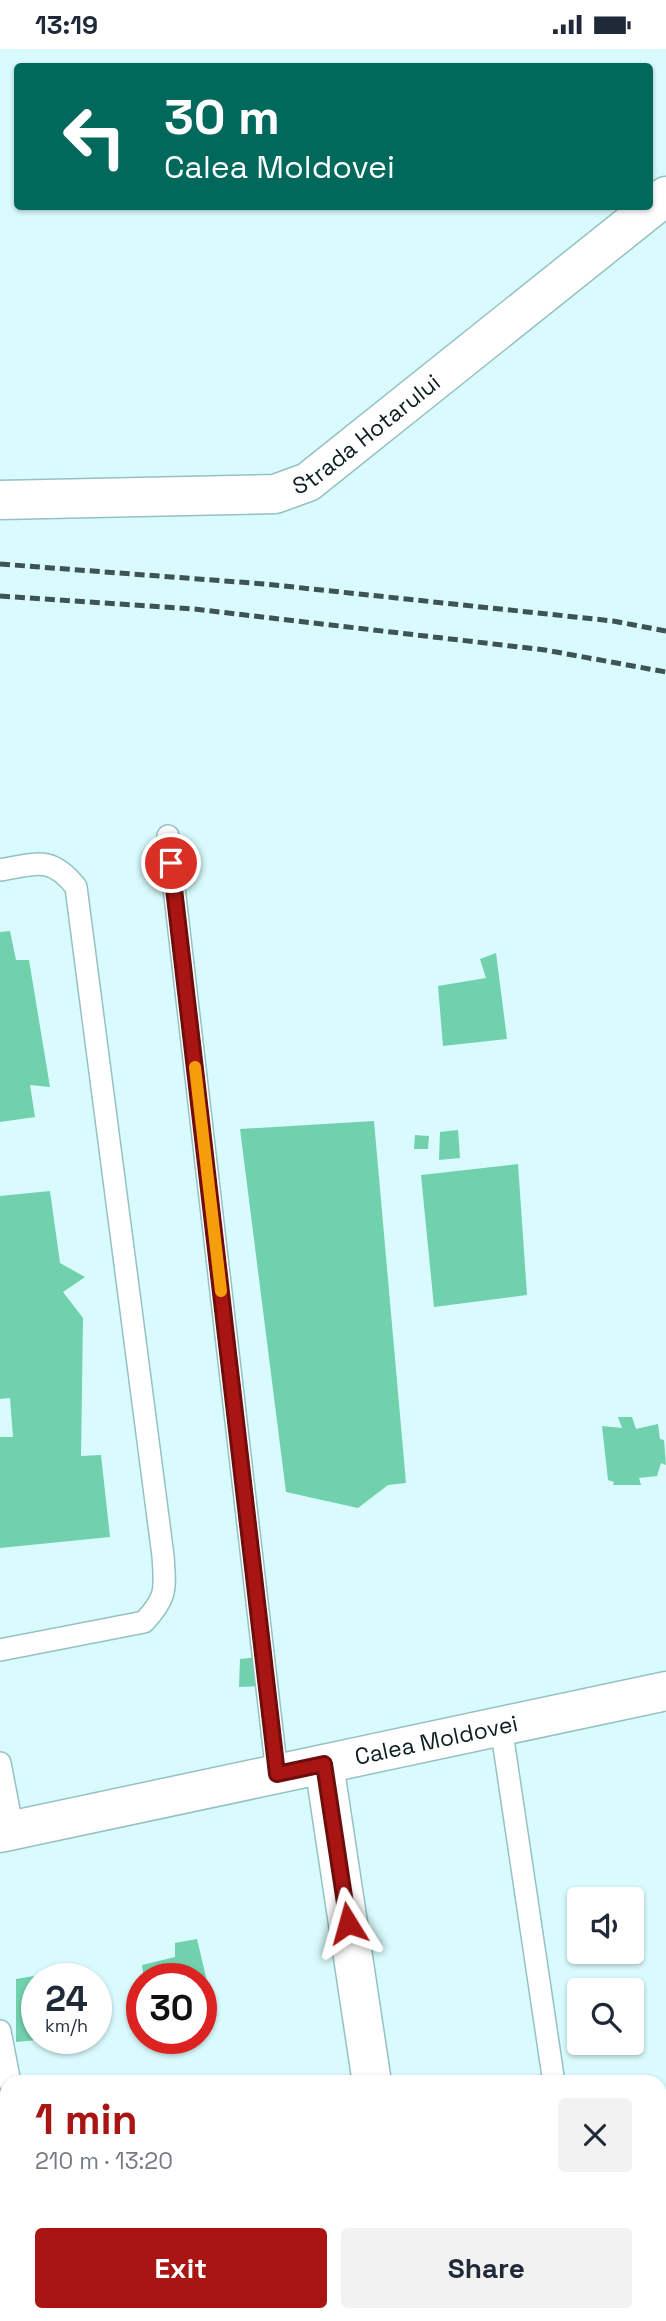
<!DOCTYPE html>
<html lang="en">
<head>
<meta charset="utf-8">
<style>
	body { margin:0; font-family:"Space Grotesk",sans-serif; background:#f2f2f3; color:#1f2937; height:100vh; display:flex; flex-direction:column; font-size:26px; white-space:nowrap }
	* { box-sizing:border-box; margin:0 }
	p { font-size:23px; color:#747a83 }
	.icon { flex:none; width:38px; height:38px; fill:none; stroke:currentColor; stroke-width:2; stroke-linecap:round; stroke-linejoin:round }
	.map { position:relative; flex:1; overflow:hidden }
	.drawer { position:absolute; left:0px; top:2026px; width:667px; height:247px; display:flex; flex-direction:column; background:#fff; border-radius:21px 21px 0 0; box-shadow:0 2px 5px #0004 }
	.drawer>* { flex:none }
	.top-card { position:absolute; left:14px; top:14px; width:639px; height:147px; border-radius:7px; box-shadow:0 2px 5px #0004; background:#00695c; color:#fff; overflow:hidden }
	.tools { position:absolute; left:567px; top:1838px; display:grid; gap:14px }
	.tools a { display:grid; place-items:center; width:77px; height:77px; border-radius:7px; background:#fff; box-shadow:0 2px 5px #0004; font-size:35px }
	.speed { position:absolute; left:21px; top:1914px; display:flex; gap:14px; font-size:35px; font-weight:700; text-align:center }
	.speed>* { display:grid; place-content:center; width:91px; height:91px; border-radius:50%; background:#fff; box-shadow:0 2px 5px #0004; line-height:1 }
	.speed small { font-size:18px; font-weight:400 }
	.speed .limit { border:10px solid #d22; background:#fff; color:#111 }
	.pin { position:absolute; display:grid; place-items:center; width:60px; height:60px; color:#fff; margin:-30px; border:4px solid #fff; border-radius:50%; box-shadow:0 2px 7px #0007 }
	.me { position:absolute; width:77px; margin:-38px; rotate:352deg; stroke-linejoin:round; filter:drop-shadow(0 0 5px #0008) }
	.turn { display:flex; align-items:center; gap:24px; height:147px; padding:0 35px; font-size:32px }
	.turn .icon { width:91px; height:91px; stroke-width:2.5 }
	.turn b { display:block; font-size:49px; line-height:60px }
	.round { display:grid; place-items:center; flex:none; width:74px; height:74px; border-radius:7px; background:#f2f2f3 }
	.headline { display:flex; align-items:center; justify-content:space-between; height:119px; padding:0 35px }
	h1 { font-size:42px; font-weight:700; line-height:52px; color:#a81513 }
	.button { display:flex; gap:14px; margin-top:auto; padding:14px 35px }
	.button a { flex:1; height:80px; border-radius:7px; background:#a81513; color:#fff; font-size:28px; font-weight:700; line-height:80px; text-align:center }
	.button a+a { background:#f2f2f3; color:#1f2937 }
	.status { display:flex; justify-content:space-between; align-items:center; height:49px; padding:0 35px; background:#fff; direction:ltr }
	.status svg { height:19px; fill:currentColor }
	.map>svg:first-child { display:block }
</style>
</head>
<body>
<div class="status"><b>13:19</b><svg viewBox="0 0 49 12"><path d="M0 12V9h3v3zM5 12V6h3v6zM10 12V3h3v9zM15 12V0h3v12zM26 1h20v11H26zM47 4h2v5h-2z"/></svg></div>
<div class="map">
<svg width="666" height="2272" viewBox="0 0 666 2272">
	<rect width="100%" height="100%" fill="#d9fbfd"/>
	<g fill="#71d1ac">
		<path d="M10 882 16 911H29L50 1038 30 1036 35 1068 0 1073V883Z"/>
		<path d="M496 904 507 990 443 997 438 937 486 929 480 910Z"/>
		<path d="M374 1072 406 1434 388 1436 358 1459 286 1443 240 1080Z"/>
		<path d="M458 1081 460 1109 439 1111 440 1083Z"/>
		<path d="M415 1086 429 1087 428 1100H414Z"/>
		<path d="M518 1115 527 1246 434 1258 421 1126Z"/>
		<path d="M50 1142 60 1214 85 1228 63 1243 83 1269 81 1407 101 1406 110 1488 0 1499V1388H13L10 1349 0 1350V1147Z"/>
		<path d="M618 1368H632L636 1380 658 1375 660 1390 664 1391 666 1416 661 1414 657 1427 639 1429 641 1436H613L614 1433 608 1431 602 1377 622 1379Z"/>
		<path d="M258 1608 260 1637 239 1638 240 1610Z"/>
		<path d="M197 1890 210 1945 201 1947V1930H144L142 1916 175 1908V1894Z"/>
		<path d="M64 1922 65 1930H37V1991L16 1993V1930Z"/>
		<path d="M7 2262V2266H35V2272H0V2263Z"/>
		<path d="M73 2266H130L131 2270 73 2272Z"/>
	</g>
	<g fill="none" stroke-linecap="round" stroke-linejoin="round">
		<defs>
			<g id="service">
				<path d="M168 787 277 1725"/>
				<path d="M0 821C36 815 51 806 76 838L163 1507C165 1540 168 1547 144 1573L0 1601"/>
				<path d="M501 1677 554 2034"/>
				<path d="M0 1714 13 1782"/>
				<path d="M0 1982 10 2034"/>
				<path d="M57 2266 58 2272"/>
				<path d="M588 2266 589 2272"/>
			</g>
			<g id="minor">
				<path id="s1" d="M0 451 275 445 308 433 666 147"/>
				<path d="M324 1715 372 2034"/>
				<path d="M407 2266 408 2272"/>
			</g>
			<g id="primary">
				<path id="s2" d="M0 1784 666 1642"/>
			</g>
		</defs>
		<use href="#service" stroke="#96c0c3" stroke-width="24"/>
		<use href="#minor" stroke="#96c0c3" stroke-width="41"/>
		<use href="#primary" stroke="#96c0c3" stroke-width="41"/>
		<use href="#service" stroke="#fff" stroke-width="21"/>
		<use href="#minor" stroke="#fff" stroke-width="38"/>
		<use href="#primary" stroke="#fff" stroke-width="38"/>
		<g stroke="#3e5355" stroke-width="5" stroke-dasharray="10 5" stroke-linecap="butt">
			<path d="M0 515 265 535 613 572 666 582"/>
			<path d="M0 547 194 560 545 601 666 623"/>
		</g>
	</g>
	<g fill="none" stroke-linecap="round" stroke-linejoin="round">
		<defs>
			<path id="route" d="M171 814 277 1725 324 1715 348 1874"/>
		</defs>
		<use href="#route" stroke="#6d0e0c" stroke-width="18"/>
		<use href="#route" stroke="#a81513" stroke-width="12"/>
		<path stroke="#f59e0b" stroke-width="12" d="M195 1018 221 1242"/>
	</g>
	<g text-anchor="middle" stroke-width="7" stroke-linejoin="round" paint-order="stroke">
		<g font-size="23" fill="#0d1e1f" stroke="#d9fbfd">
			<text dy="8" stroke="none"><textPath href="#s1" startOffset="385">Strada Hotarului</textPath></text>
			<text dy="8" stroke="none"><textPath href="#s2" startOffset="446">Calea Moldovei</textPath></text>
		</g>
	</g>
</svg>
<div class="tools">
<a><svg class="icon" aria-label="sound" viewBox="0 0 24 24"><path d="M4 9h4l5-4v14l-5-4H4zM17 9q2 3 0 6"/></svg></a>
<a><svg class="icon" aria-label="search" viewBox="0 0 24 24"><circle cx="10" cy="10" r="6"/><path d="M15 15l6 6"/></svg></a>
</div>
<div class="speed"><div>24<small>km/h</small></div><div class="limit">30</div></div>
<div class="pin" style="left:171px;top:814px;background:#d93025"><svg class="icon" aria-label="arrive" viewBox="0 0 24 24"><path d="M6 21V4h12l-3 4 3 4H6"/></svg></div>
<svg class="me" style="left:348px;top:1874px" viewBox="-20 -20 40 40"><path d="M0-17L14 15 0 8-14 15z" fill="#a81513" stroke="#fff" stroke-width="4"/></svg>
<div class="top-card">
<div class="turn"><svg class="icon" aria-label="left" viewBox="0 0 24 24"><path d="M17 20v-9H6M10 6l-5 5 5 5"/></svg><div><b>30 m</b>Calea Moldovei</div></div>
</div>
<section class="drawer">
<div class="headline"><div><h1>1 min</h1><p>210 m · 13:20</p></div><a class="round"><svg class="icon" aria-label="close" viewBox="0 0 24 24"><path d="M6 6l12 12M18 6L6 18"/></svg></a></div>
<div class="button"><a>Exit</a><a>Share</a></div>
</section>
</div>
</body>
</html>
